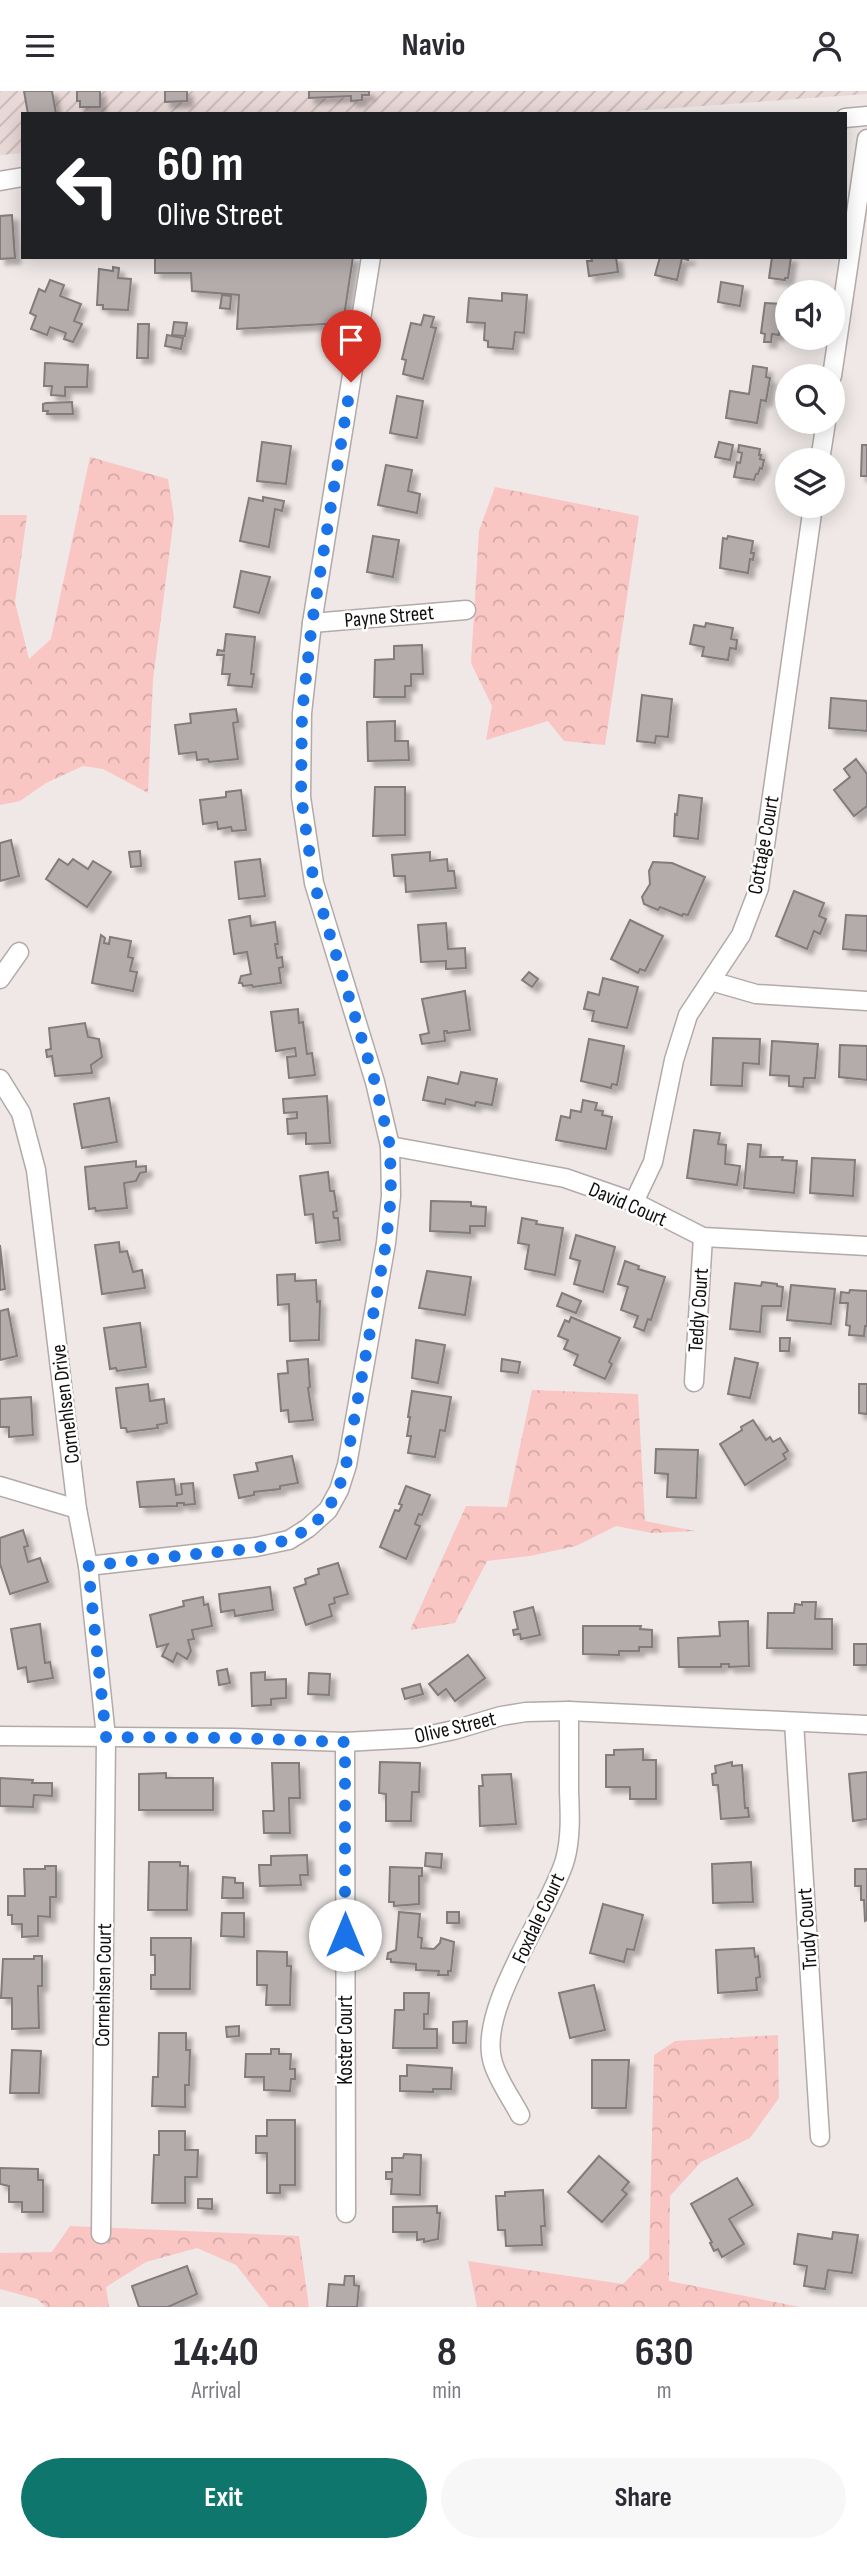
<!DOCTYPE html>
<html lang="en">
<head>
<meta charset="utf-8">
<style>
	body { margin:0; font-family:"Sofia Sans Condensed",sans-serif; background:#f7f7f7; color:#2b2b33; height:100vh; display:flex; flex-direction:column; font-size:26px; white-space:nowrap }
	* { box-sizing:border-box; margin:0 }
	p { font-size:23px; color:#7c7c81 }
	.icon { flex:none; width:38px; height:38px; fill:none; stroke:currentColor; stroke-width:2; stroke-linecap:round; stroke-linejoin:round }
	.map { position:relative; height:2216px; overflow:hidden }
	.panel { display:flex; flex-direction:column; background:#fff; flex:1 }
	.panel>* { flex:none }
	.banner { position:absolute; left:21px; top:21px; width:826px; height:147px; border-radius:0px; box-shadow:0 4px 18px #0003; background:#202124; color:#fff; overflow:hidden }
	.fabs { position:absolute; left:775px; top:189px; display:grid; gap:14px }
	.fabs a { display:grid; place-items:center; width:70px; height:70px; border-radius:50%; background:#fff; box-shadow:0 4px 18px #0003; font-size:35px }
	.pin { position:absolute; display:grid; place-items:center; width:60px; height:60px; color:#fff; margin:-72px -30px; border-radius:50% 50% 50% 0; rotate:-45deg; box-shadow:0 0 7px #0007 }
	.pin .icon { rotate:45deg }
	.me { position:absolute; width:77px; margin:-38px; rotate:0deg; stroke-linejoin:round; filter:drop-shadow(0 0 5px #0008) }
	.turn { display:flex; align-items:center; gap:24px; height:147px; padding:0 21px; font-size:32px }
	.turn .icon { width:91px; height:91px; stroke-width:2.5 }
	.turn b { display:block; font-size:49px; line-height:60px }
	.eta { display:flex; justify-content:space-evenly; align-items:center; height:119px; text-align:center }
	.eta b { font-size:42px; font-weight:700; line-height:49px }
	.cta { display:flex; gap:14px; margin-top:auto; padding:14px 21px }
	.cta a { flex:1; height:80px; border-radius:42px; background:#0f766e; color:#fff; font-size:28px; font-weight:700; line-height:80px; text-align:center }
	.cta a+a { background:#f7f7f7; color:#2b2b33 }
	header { display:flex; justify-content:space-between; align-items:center; height:91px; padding:0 21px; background:#fff; font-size:32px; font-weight:700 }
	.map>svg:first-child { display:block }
</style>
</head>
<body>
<header><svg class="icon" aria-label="menu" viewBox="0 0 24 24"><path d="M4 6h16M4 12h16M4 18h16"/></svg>Navio<svg class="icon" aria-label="person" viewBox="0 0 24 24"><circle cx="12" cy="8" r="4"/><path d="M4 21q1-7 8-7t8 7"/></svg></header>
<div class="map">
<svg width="867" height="2216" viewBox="0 0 867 2216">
	<defs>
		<pattern id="industrial-furrows" width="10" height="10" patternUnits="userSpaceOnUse" patternTransform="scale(1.75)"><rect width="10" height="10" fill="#e8d8d6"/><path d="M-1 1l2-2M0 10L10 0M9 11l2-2" fill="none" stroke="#c6b8b6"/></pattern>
		<pattern id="forest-crowns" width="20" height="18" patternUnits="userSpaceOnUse" patternTransform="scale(1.75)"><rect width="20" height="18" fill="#f9c6c3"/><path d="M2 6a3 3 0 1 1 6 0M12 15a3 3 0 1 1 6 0" fill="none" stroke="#d4a9a6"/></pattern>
		<filter id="shadow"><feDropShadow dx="5.5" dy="5.5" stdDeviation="2" flood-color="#0004"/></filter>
	</defs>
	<rect width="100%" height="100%" fill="#efe8e7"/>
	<path fill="url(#industrial-furrows)" d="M0 0H867V3L591 23H23V62L0 64Z"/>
	<g fill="url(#forest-crowns)">
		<path d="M90 366 168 388 174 426 153 589 148 702 103 678 83 675 46 692 20 710 0 714V424H27L15 511 29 568 51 548Z"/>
		<path d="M495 396 639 425 605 654 564 650 548 630 486 649 492 615 471 572 479 440Z"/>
		<path d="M532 1299 638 1303 645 1430 695 1440 652 1442 616 1435 576 1455 530 1465 487 1470 455 1532 410 1539 466 1415 507 1416Z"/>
		<path d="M778 1944 779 2007 750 2047 701 2071 670 2105 669 2190 800 2216H477L468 2170 623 2193 649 2167 654 1964 675 1950Z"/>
		<path d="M70 2135 299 2145 309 2216H269L236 2174 197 2157 146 2171 106 2196 109 2216H46L37 2208 0 2198V2162L52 2161Z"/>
	</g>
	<g fill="#b3acab" stroke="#827b7b" stroke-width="2" filter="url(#shadow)">
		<path d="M24 0H52L56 23H28Z"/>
		<path d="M77 0H100V16H80V10H77Z"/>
		<path d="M165 0H187V10L165 11Z"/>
		<path d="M309 0H369V4H362V9L351 10V5L309 7Z"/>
		<path d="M12 124 15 167 0 168V125Z"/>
		<path d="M155 166H353L343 232 237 238 239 204 192 200 191 182H155Z"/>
		<path d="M591 166H616L618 181 589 185 587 170H592Z"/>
		<path d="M660 166H689L688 169 682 167 677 189 655 184Z"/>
		<path d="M772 166H791L788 187H785V189L769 187Z"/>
		<path d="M113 176 119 177 118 187 131 188 128 219 103 218V214H97L99 178 113 180Z"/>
		<path d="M50 189 64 194 60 205 81 213 74 230 82 233 73 251 64 248 66 242 50 236 47 244 31 238 36 225 30 222 39 198 45 201Z"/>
		<path d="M721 191 743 195 740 215 718 211Z"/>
		<path d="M502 202 527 204 524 242 515 241 513 258 488 256V250L484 249 485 232 467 231 469 207 502 210Z"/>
		<path d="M222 204 231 205 230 218 220 217Z"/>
		<path d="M765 212 782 213 779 244 772 243 771 251H764L765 243 761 242Z"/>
		<path d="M424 224 434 226 431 236 436 237 423 288 403 283 406 269 402 268 411 232 421 234Z"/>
		<path d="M174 231 187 232 185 245 172 244Z"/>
		<path d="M138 233H149L148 267H137Z"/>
		<path d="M167 244 183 247 181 258 165 255Z"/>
		<path d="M45 272 88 274 87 296H65V305L51 304 52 295H44Z"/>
		<path d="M753 275 767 277 766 286 770 287 766 310 761 309 757 332 726 327 730 300 749 303Z"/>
		<path d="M397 305 423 310 417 347 390 342Z"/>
		<path d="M72 311 73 323H47L48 320H43V313L46 312Z"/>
		<path d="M262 351 291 355 286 393 257 390Z"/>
		<path d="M719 351 733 354 730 369 715 366Z"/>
		<path d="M739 354 760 358 759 364H761L760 368 764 369 762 378 760 377 758 383H756L754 389 734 386 737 371 740 372 742 362 738 361Z"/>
		<path d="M862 354H867V385H861Z"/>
		<path d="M386 374 412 379 408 400 420 403 417 422 378 414Z"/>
		<path d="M263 406 284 410 282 420 275 418 269 456 240 450 249 407 263 410Z"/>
		<path d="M373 445 399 449 393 486 367 481Z"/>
		<path d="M728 445 753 450 751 462H754L753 469 750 468 748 482 720 477 723 447 727 448Z"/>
		<path d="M241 480 270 486 259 522 234 516Z"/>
		<path d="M706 532 733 537 731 548 737 549 736 558 730 557 728 569 702 565 704 556 690 553 694 534 705 536Z"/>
		<path d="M226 543 255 546 251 583H254L252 596 228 594 230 583H222L224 564H217L218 559 224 560Z"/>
		<path d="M422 554 423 583H411V595H405V606H374L375 569 394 568V555Z"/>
		<path d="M642 604 672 608 668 646 656 645 655 652 637 650Z"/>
		<path d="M831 607 867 610V640L829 637Z"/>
		<path d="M236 618 238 631 233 632 238 668 209 671 208 668 197 669 196 661 179 663 175 634 191 632 190 623Z"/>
		<path d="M395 630V650H408L409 669 368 670 367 631Z"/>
		<path d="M856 668 867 683V715L854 725 834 699 850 686 844 678Z"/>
		<path d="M375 696H405V744L373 745Z"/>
		<path d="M241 699 246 739 232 740 231 736 218 738 217 731 203 733 200 709 226 706V701Z"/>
		<path d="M679 704 702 707 698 748 674 745 675 723 677 724Z"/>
		<path d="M11 749 19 785 0 790V752Z"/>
		<path d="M140 760 141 775 131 776 129 761Z"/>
		<path d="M430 761V770L447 768 448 780H454L456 797 406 801 405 785H394L392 764Z"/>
		<path d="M59 768 68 774 73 768 88 778 93 770 111 781 87 816 46 788Z"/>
		<path d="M260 768 265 805 239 808 235 771Z"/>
		<path d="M653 771 672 772 705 786 688 824 683 823 682 825 660 816 658 819 644 813 642 806 650 793 649 780Z"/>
		<path d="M794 800 824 812 819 825 826 828 820 843 814 840 807 858 776 845Z"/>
		<path d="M846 824 867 825V860L843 858Z"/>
		<path d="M250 825 251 835 275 831 278 853H275L277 867 282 866 283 876 279 877 281 892 253 896 252 894 243 895 242 892H239L241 885 251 883 247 861 234 863 229 829Z"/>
		<path d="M630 829 663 845 645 880 640 878 638 882 611 868Z"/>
		<path d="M446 832 448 858 465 857 466 877 446 878V870L421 871 418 834Z"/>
		<path d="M101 844 105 847 104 852 109 853 110 846 131 850 128 866 133 867 130 880 137 881 133 900 92 892Z"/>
		<path d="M529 881 538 888 532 896 522 889Z"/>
		<path d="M603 887 638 896 627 937 592 930 594 920 584 918 588 901 599 904Z"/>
		<path d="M465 900 470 939 447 942V940H444L445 950 422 953 420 944 429 942 422 908Z"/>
		<path d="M298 918 299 932 303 931 307 963 312 962 315 984 289 987 287 966 296 965 295 957 276 960 271 921Z"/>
		<path d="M85 932 88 946 99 948 102 966 91 974 92 982 55 985 52 965 47 966 46 959 51 958 49 937Z"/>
		<path d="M713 947 760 948 759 973 743 972 742 995 711 994Z"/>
		<path d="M589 948 624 955 617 994 612 993 611 997 581 990Z"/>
		<path d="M772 950 818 953 815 987H804L803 996 789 995V985L770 984Z"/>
		<path d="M840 954 867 955V989L839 986Z"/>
		<path d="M461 981 497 988 492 1014 476 1011 475 1015 446 1008 445 1013 423 1009 428 986 458 993Z"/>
		<path d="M327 1005 330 1052 306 1053V1042L288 1043 287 1028 297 1027V1021L284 1022 283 1008Z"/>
		<path d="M109 1007 117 1051 82 1057 74 1013Z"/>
		<path d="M583 1009 597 1012 595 1019 603 1020 602 1024 612 1026 606 1058 556 1049 561 1025 570 1027 571 1019 581 1021Z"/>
		<path d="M694 1039 720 1042 718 1053 726 1054 725 1073 740 1075 737 1094 687 1087Z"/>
		<path d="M748 1053 761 1054 760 1066H783L782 1069 797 1070 794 1102 744 1097Z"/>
		<path d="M812 1067 855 1069 853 1105 810 1102Z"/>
		<path d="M136 1070V1076L146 1075V1081L140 1082 136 1090 124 1092 127 1117 96 1120 95 1117 89 1118 85 1076Z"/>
		<path d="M328 1081 330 1100H334L337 1120 333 1121 334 1127H338L340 1149 316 1152 313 1123 305 1124 300 1085Z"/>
		<path d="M431 1110 471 1111V1115L486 1116 485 1135H470V1142L430 1140Z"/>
		<path d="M522 1127 537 1130 536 1133 563 1137 555 1184 525 1178 529 1154 518 1152Z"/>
		<path d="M576 1144 615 1156 603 1201 574 1193 580 1170 570 1167Z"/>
		<path d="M119 1151 120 1161 127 1160 133 1181 142 1179 145 1197 102 1203 95 1154Z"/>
		<path d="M0 1154 5 1198 0 1199Z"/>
		<path d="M625 1170 639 1175 638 1178 665 1186 651 1229 648 1228 644 1240 634 1236 638 1225 621 1219 628 1196 618 1193Z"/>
		<path d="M427 1180 471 1186 465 1224 419 1217Z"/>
		<path d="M295 1183V1190L316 1189 317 1211 320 1210 319 1249 290 1250 289 1213 278 1214 277 1184Z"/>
		<path d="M762 1191 777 1193V1195L783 1196 781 1215H762L760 1241 730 1238 735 1192 761 1195Z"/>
		<path d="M791 1194 835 1198 831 1233 787 1229Z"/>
		<path d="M850 1199 867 1200V1235H865L864 1245 849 1244 850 1235 846 1234 848 1212H840L841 1201 849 1202Z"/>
		<path d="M562 1202 581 1210 576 1222 557 1215Z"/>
		<path d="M8 1218 17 1265 0 1269V1220Z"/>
		<path d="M571 1226 620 1247 609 1271 612 1273 605 1288 574 1274 578 1264 564 1258 568 1249 558 1245 565 1229 569 1231Z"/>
		<path d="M140 1232 146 1276 117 1280 116 1277 110 1278 104 1237Z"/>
		<path d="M780 1247H790L789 1260H780Z"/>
		<path d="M416 1249 445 1254 438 1292 412 1287Z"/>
		<path d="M735 1267 758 1272 750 1307 728 1303Z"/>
		<path d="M308 1268 310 1296 308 1297 313 1329 289 1331 288 1319 281 1320 278 1283 288 1282 287 1270Z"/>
		<path d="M502 1268 520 1271 518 1282 501 1280Z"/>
		<path d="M148 1293 150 1310 164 1308 167 1332 157 1334 158 1337 127 1341 126 1337H121L116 1297Z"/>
		<path d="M859 1293H867V1323L859 1322Z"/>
		<path d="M412 1300 451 1306 445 1340 440 1339 435 1366 408 1362 411 1345H407L410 1326H408Z"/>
		<path d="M31 1306 33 1344 9 1346V1336H0V1308Z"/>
		<path d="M753 1329 766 1349 770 1346 773 1351 780 1347 788 1360 783 1363 786 1368 745 1394 720 1353 742 1339 741 1336Z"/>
		<path d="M656 1358 698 1359 696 1407 667 1406 668 1383 655 1382Z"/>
		<path d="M292 1365 298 1392 280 1395V1398L254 1401V1404L239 1407 234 1384 258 1380 256 1372Z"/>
		<path d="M174 1388 176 1404 182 1403 181 1393 193 1392 195 1413 184 1414V1412H177V1415L140 1416 137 1391Z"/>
		<path d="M406 1395 430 1404 422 1424 419 1423 415 1433 420 1435 406 1468 380 1456 395 1419 399 1420 402 1414 399 1413Z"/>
		<path d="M23 1439 28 1455 24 1456 28 1471 40 1467 48 1491 10 1503 0 1473V1447Z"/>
		<path d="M338 1472 348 1503 334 1507 335 1512 329 1514 332 1525 306 1534 294 1497 306 1493 305 1488 319 1483 318 1478Z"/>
		<path d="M270 1496 273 1519 235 1525 234 1519 221 1521 219 1503Z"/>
		<path d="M203 1506 204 1514 208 1513 212 1535 192 1539 194 1548 188 1549 191 1560 187 1568 177 1562 173 1571 162 1565 168 1553 157 1556 150 1524 184 1515 183 1510Z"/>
		<path d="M802 1511H816L815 1528H832V1558L767 1557 768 1522H794L795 1513 802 1514Z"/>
		<path d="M533 1516 540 1544 521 1548 520 1543 514 1544 513 1539 518 1538 514 1521Z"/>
		<path d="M748 1530 749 1575 729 1576V1573H721V1576H679L678 1547 720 1545 719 1531Z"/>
		<path d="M40 1533 45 1572 50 1571 53 1587 28 1591 26 1576 18 1578 11 1538Z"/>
		<path d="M583 1535H641L640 1538 652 1539V1556H639V1560H619V1564L583 1563Z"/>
		<rect x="854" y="1553" width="13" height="21"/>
		<path d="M468 1564 485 1587 455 1610 446 1598 438 1604 429 1593Z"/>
		<path d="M227 1578 230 1592 219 1594 217 1580Z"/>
		<path d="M265 1581V1589L286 1588V1607L271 1608V1614L252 1615 251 1582Z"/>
		<path d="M309 1582 330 1583 329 1604 308 1603Z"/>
		<path d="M420 1593 423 1603 405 1608 402 1598Z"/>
		<path d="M643 1658V1669H656V1708H630V1696H606V1664H614V1659Z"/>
		<path d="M380 1671 420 1672 419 1701H412L411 1730H386V1703L379 1702Z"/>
		<path d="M732 1671V1675L742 1674 745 1717H748L749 1726 721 1728 718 1694H713L712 1683 716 1682 715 1675Z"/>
		<path d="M272 1672H299L300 1707H289L290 1742H264L263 1720H274Z"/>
		<path d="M867 1681V1728L853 1730 849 1683Z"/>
		<path d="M166 1682V1687H213V1719H139V1683Z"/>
		<path d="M511 1683 516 1733 480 1735 479 1695H483L482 1684Z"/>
		<path d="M0 1687 33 1689 32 1692H52V1705L34 1704 33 1716 0 1715Z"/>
		<path d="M426 1762 442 1763 441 1777 425 1775Z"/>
		<path d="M307 1764 308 1784H300L301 1794 260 1795 259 1774H271V1765Z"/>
		<path d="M149 1771H180V1775H188L187 1819H148Z"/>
		<path d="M751 1771 753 1811 713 1812 712 1773Z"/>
		<path d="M45 1775H56V1806H50V1826L38 1825V1845L22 1846V1833H12V1824H8V1805H25L24 1778H45Z"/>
		<path d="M390 1776 422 1777V1785H419V1813L394 1815V1811H389Z"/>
		<path d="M855 1778H867V1829L865 1830 864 1809H861V1795H855Z"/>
		<path d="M223 1786 235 1787V1792H243V1807H222Z"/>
		<path d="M603 1813 643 1824 634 1859 627 1858 624 1871 590 1862Z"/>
		<path d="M399 1821 420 1823 418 1846 422 1847 421 1857 434 1858 440 1852 441 1847 454 1851 451 1880H448V1884H438L439 1880 416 1879V1873L391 1871V1868H387L388 1862 396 1859Z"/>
		<rect x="447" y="1821" width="12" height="11"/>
		<path d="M222 1822H244V1846L221 1845Z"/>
		<path d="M151 1847H191L190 1898H151V1884H155V1864H151Z"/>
		<path d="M754 1857 755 1866 758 1865 760 1886 756 1887 757 1899 718 1902 716 1859Z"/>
		<path d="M257 1860 287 1861V1875H291L290 1914H266L267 1894H257Z"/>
		<path d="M34 1865H42V1895H38L39 1937 12 1938V1907H1L3 1868H34Z"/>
		<path d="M594 1894 605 1939 570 1947 559 1902Z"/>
		<path d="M404 1902H429L428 1923H424V1938H437V1957H393L395 1919H404Z"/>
		<path d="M467 1930 466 1952H453V1931Z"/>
		<path d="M239 1935V1945L227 1946 226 1936Z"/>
		<path d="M159 1942H186V1959H190L189 1994H185V2016L152 2015 153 1986H158Z"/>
		<path d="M271 1958H279V1963H291L290 1978H295V1988H291L290 2000 264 1999V1986H245L246 1963H271Z"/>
		<path d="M12 1959 41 1960 39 2002H10Z"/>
		<path d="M592 1969H629L626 2017H592Z"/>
		<path d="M407 1974 452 1977 451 1998H433V2001L400 2000V1985H407Z"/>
		<path d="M267 2029H295V2094H280V2102H267V2062H256V2045H267Z"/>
		<path d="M159 2040H185V2059H198L197 2086H185V2112H152L154 2064H159Z"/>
		<path d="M404 2063 421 2064 420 2104 391 2103 392 2088H386V2081H392V2067H403Z"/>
		<path d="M599 2065 629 2091 622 2099 627 2103 602 2131 568 2101Z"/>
		<path d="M0 2077 38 2078V2089H43V2121H22V2111H9V2095L0 2093Z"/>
		<path d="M737 2087 753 2114 729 2128 744 2153 722 2166 718 2158 714 2160 710 2152 712 2151 691 2113Z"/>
		<path d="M543 2099 545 2135H541L542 2154 506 2155 505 2139H498L496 2105H505V2101Z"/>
		<path d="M198 2108H212V2118L198 2117Z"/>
		<path d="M437 2115V2122H440L438 2148 424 2151V2148L417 2149V2141H393V2116Z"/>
		<path d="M833 2141 858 2144 852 2182 828 2179 825 2198 804 2195 807 2175 794 2173 798 2143 832 2148Z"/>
		<path d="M187 2175 197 2203 168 2216H139L132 2195Z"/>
		<path d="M345 2185H354V2194L359 2195 357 2216H327L329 2193 344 2194Z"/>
	</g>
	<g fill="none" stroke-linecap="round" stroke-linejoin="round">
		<defs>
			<g id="street">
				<path d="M845 27 867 25"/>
				<path d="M0 90 23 86"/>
				<path d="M832 285 867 48"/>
				<path d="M820 369 826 331"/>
				<path d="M312 532 466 519"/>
				<path d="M0 888 19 861"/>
				<path d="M711 890 756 903 867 910"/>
				<path d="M0 988 21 1022 36 1079 77 1418 88 1475 106 1646 101 2143"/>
				<path d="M390 1055 565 1087 634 1111 703 1146 867 1155"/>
				<path d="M634 1111 653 1071 674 969 688 924 741 844 759 797 813 415"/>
				<path d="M694 1291 703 1146"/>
				<path d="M0 1395 77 1418"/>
				<path d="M88 1475 256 1456 289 1449 308 1437 328 1419 339 1399 347 1374 386 1152 391 1105 390 1055 375 991 314 792 301 706 302 622 312 532 371 166"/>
				<path d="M794 1631 820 2046"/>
				<path d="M0 1645 234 1647 345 1651 417 1647 454 1639 501 1625 526 1621 569 1620 867 1634"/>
				<path d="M345 1651 346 2122"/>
				<path d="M520 2024C511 2007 498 1989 493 1972 476 1919 549 1822 565 1769 571 1747 570 1723 569 1700 569 1673 569 1647 569 1620"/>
			</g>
		</defs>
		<use href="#street" stroke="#b1aaa9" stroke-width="21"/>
		<use href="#street" stroke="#fff" stroke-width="18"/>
	</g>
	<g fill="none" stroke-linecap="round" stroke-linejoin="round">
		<path stroke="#1a73e8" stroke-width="12" stroke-dasharray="0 21.6" d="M345 1844V1651L234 1647 106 1646 88 1475C123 1471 159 1467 195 1463 232 1459 277 1460 308 1437 330 1421 339 1400 346 1374L386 1152 391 1105 390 1055 375 991 314 792 301 706 302 622 312 532 351 291"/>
	</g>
	<g text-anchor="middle" stroke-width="5" stroke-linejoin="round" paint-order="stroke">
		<g font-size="21" fill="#110f0e" stroke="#fff">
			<text transform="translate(389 525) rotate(-5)" y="7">Payne Street</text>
			<text transform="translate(763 754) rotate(-80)" y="7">Cottage Court</text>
			<text transform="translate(628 1113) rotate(23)" y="7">David Court</text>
			<text transform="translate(698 1219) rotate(-86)" y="7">Teddy Court</text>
			<text transform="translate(65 1313) rotate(-97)" y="7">Cornehlsen Drive</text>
			<text transform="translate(455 1636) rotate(-13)" y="7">Olive Street</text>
			<text transform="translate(538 1827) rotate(-65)" y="7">Foxdale Court</text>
			<text transform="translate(807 1838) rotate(-94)" y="7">Trudy Court</text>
			<text transform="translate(103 1894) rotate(-89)" y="7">Cornehlsen Court</text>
			<text transform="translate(345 1949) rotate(-90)" y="7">Koster Court</text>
		</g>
	</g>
</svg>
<div class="fabs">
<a><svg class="icon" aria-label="sound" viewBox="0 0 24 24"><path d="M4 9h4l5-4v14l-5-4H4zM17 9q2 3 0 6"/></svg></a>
<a><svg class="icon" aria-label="search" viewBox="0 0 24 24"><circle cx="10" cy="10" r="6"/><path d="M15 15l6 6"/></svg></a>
<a><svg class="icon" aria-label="layers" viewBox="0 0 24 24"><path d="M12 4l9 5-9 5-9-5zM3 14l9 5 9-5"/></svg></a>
</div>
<div class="pin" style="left:351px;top:291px;background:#d93025"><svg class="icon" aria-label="arrive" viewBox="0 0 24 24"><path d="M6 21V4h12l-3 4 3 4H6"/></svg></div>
<svg class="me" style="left:345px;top:1844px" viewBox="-20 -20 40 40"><circle r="19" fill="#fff"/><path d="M0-13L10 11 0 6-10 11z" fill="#1a73e8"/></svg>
<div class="banner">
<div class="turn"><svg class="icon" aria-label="left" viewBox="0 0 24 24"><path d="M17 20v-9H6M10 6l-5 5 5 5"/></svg><div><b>60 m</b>Olive Street</div></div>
</div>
</div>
<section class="panel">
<div class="eta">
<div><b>14:40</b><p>Arrival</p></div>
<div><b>8</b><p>min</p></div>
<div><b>630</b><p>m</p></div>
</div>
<div class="cta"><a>Exit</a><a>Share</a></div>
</section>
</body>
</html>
